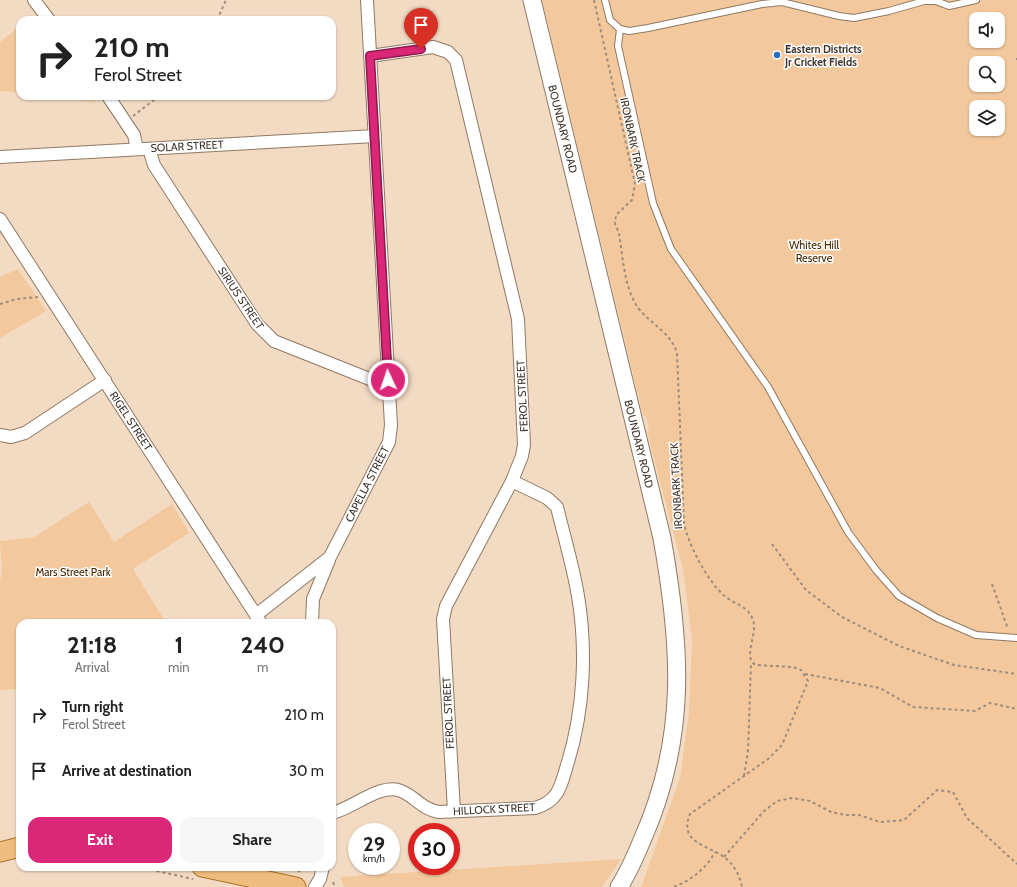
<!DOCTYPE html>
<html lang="en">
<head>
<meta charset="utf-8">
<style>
	body { margin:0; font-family:Cabin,sans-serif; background:#f6f6f6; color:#222; height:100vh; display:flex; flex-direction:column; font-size:15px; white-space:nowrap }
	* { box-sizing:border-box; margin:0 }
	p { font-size:13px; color:#767676 }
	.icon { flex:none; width:22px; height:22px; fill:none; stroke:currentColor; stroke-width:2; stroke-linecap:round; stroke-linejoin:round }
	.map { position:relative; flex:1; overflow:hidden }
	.drawer { position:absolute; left:16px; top:619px; width:320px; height:252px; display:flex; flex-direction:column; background:#fff; border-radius:12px; box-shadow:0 1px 3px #0004 }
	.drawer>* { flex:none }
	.banner { position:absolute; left:16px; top:16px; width:320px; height:84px; border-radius:12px; box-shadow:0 1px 3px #0004; background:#fff; color:#222; overflow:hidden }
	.controls { position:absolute; left:969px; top:12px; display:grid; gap:8px }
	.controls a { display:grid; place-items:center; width:36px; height:36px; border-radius:8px; background:#fff; box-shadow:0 1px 3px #0004; font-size:20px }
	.speed { position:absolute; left:348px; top:823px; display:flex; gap:8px; font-size:20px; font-weight:700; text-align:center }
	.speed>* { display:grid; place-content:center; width:52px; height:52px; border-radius:50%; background:#fff; box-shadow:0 1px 3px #0004; line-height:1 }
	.speed small { font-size:10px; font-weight:400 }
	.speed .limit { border:6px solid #d22; background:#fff; color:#111 }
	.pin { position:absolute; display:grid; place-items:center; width:34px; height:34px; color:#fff; margin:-41px -17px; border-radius:50% 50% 50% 0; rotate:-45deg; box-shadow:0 0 4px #0007 }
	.pin .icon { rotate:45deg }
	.me { position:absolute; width:44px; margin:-22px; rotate:357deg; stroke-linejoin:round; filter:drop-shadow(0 0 3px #0008) }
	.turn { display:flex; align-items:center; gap:14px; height:84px; padding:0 12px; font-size:18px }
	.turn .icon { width:52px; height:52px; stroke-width:2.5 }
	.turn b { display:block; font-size:28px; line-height:34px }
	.eta { display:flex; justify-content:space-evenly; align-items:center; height:68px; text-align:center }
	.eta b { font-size:24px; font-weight:700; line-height:28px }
	.cta { display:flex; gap:8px; margin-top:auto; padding:8px 12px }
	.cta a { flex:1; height:46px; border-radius:12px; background:#db2777; color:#fff; font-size:16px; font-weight:700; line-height:46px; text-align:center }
	.cta a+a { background:#f6f6f6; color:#222 }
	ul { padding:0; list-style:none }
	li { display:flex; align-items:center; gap:12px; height:56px; padding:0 12px }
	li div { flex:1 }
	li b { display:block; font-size:15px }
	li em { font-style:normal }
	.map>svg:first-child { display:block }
</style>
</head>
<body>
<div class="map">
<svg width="1017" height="887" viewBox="0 0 1017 887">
	<rect width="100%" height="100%" fill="#f3dbc3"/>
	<g fill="#f3c89c" fill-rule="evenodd">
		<path d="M542 0H1017V887H641L680 778 689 713 692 640 683 569 647 432 649 430 646 417 643 415ZM976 19H998V41H976ZM976 63H998V85H976ZM976 107H998V129H976Z"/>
		<path d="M20 26V93L0 91V42Z"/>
		<path d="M46 96H91L95 102Z"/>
		<path d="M18 269 46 311 0 338V277Z"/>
		<path d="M89 502 114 542 172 504 189 533 133 569 166 623H20V689L0 690V581C4 564 0 557 0 541L34 537Z"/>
		<path d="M621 859 602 887H344L340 877Z"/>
	</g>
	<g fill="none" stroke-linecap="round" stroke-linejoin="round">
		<defs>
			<g id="lane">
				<path d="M605 0 610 20 620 29 629 31 648 28 762 4 782 2 839 16 854 18 889 11 924 1H936L949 6 976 0"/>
				<path d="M620 29 618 46 653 203 671 249 768 387 848 532 876 570 899 596 937 618 976 635 1017 638"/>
			</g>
			<g id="street">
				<path d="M34 0 49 20"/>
				<path d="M370 56 433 47 448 52 456 60 518 319 524 445 522 456 512 481 446 606 443 619 454 811"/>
				<path d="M108 96 134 135 137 149"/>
				<path d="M149 149 154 165 257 324 274 341 372 380H388"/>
				<path d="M0 157 375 136"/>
				<path d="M0 219 261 623"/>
				<path d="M0 435 11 437 25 433 105 380"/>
				<path d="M256 615 330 557 389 442 391 425 367 0"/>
				<path d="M312 623 313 599 329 560"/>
				<path d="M332 813C352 809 381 782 401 791 416 797 421 809 439 812L535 808C560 801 561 784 568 762 584 709 587 650 578 596 573 566 564 536 557 507L547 498 512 481"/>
				<path d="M315 887 320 879 323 867"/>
			</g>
			<path id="secondary" d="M532 0 662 538C681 644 688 736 643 838 636 855 629 872 619 887"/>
			<g id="primary">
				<path d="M0 852 20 847"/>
				<path d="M202 867 296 887"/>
			</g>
		</defs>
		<use href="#lane" stroke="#8f7963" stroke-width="8"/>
		<use href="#street" stroke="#8f7963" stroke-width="14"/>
		<use href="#secondary" stroke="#8f7963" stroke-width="19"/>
		<use href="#primary" stroke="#ab7128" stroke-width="21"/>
		<g stroke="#9e8c7c" stroke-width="2" stroke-dasharray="3 3" stroke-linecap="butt">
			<path d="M594 0 635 184 632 200 616 215 615 224 619 233C623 257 624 289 639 309 652 325 671 333 677 353L684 523C688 544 708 583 726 597 736 605 748 606 753 620 758 635 742 658 756 665L793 667 801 670 808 681 782 745 768 759 690 814C678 843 708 845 724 857 734 864 740 876 742 887"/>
			<path d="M217 20 226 0"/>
			<path d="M1016 59H1017"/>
			<path d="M133 116 159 96"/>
			<path d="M0 304 17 299 38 297"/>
			<path d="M772 544 806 590 842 617 899 646 954 665 1017 674"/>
			<path d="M992 584 1008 629"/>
			<path d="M805 674 880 688 913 707 975 711 990 703 1017 709"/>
			<path d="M744 776 748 751 751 663"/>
			<path d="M724 857 764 811 777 801 792 798 810 801 831 812 846 815H859L880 822 904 820 937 790 953 792 967 818 1017 864"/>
			<path d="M139 867 193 879"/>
			<path d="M298 872 305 867"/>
			<path d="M333 882 335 887"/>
			<path d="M674 887C691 880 706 869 715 852"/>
		</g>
		<use href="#lane" stroke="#fff" stroke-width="6"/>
		<use href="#street" stroke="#fff" stroke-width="12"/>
		<use href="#secondary" stroke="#fff" stroke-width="17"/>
		<use href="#primary" stroke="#efbd7d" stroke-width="19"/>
	</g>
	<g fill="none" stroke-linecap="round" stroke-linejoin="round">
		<defs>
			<path id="route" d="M388 380 370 56 421 49"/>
		</defs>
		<use href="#route" stroke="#8e194d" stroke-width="10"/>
		<use href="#route" stroke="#db2777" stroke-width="7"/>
	</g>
	<circle fill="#2570c0" stroke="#fff" stroke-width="1.5" cx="777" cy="55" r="4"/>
	<g text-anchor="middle" stroke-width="3" stroke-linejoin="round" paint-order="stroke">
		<g font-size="11" font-weight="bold" fill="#40362d" stroke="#fff" text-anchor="start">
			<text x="785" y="53">Eastern Districts<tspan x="785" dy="13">Jr Cricket Fields</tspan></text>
		</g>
		<g font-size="11" fill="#40362d" stroke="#fff">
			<text transform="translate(563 129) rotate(76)" y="4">BOUNDARY ROAD</text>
			<text transform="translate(633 140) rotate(78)" y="4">IRONBARK TRACK</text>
			<text transform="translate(187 146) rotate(-3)" y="4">SOLAR STREET</text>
			<text transform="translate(241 298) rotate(56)" y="4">SIRIUS STREET</text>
			<text transform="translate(522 396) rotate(-93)" y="4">FEROL STREET</text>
			<text transform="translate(131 421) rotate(57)" y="4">RIGEL STREET</text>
			<text transform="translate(639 444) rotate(76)" y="4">BOUNDARY ROAD</text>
			<text transform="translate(367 484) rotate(-63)" y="4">CAPELLA STREET</text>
			<text transform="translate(676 486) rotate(-93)" y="4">IRONBARK TRACK</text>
			<text transform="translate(448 713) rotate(-93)" y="4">FEROL STREET</text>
			<text transform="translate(494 809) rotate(-3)" y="4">HILLOCK STREET</text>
		</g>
		<g font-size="11" fill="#472700" stroke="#fff">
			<text x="814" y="249">Whites Hill<tspan x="814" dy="13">Reserve</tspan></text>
			<text x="73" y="576">Mars Street Park</text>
		</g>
	</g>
</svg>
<div class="controls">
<a><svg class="icon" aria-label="sound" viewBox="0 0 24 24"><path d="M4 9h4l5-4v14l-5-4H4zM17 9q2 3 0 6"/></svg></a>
<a><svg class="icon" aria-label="search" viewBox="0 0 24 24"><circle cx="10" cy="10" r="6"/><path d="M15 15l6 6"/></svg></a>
<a><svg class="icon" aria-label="layers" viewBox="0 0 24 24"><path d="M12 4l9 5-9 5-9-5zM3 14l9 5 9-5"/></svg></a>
</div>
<div class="speed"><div>29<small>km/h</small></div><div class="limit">30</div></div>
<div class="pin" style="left:421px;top:49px;background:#d93025"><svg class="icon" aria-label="arrive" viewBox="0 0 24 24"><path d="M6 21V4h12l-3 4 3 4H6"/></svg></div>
<svg class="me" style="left:388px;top:380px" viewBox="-20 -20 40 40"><circle r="17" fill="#db2777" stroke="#fff" stroke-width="3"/><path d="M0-11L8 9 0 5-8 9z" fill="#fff"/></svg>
<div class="banner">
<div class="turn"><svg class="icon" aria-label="right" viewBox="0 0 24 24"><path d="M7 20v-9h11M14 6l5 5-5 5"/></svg><div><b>210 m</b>Ferol Street</div></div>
</div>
<section class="drawer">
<div class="eta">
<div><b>21:18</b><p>Arrival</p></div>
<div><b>1</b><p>min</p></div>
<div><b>240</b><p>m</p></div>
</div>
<ul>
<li><svg class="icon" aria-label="right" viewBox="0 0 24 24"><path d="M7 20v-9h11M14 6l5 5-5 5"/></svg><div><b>Turn right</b><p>Ferol Street</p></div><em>210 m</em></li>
<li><svg class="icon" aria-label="arrive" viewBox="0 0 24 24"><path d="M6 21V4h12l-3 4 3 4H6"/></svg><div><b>Arrive at destination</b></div><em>30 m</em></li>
</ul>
<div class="cta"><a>Exit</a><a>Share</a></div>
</section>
</div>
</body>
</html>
